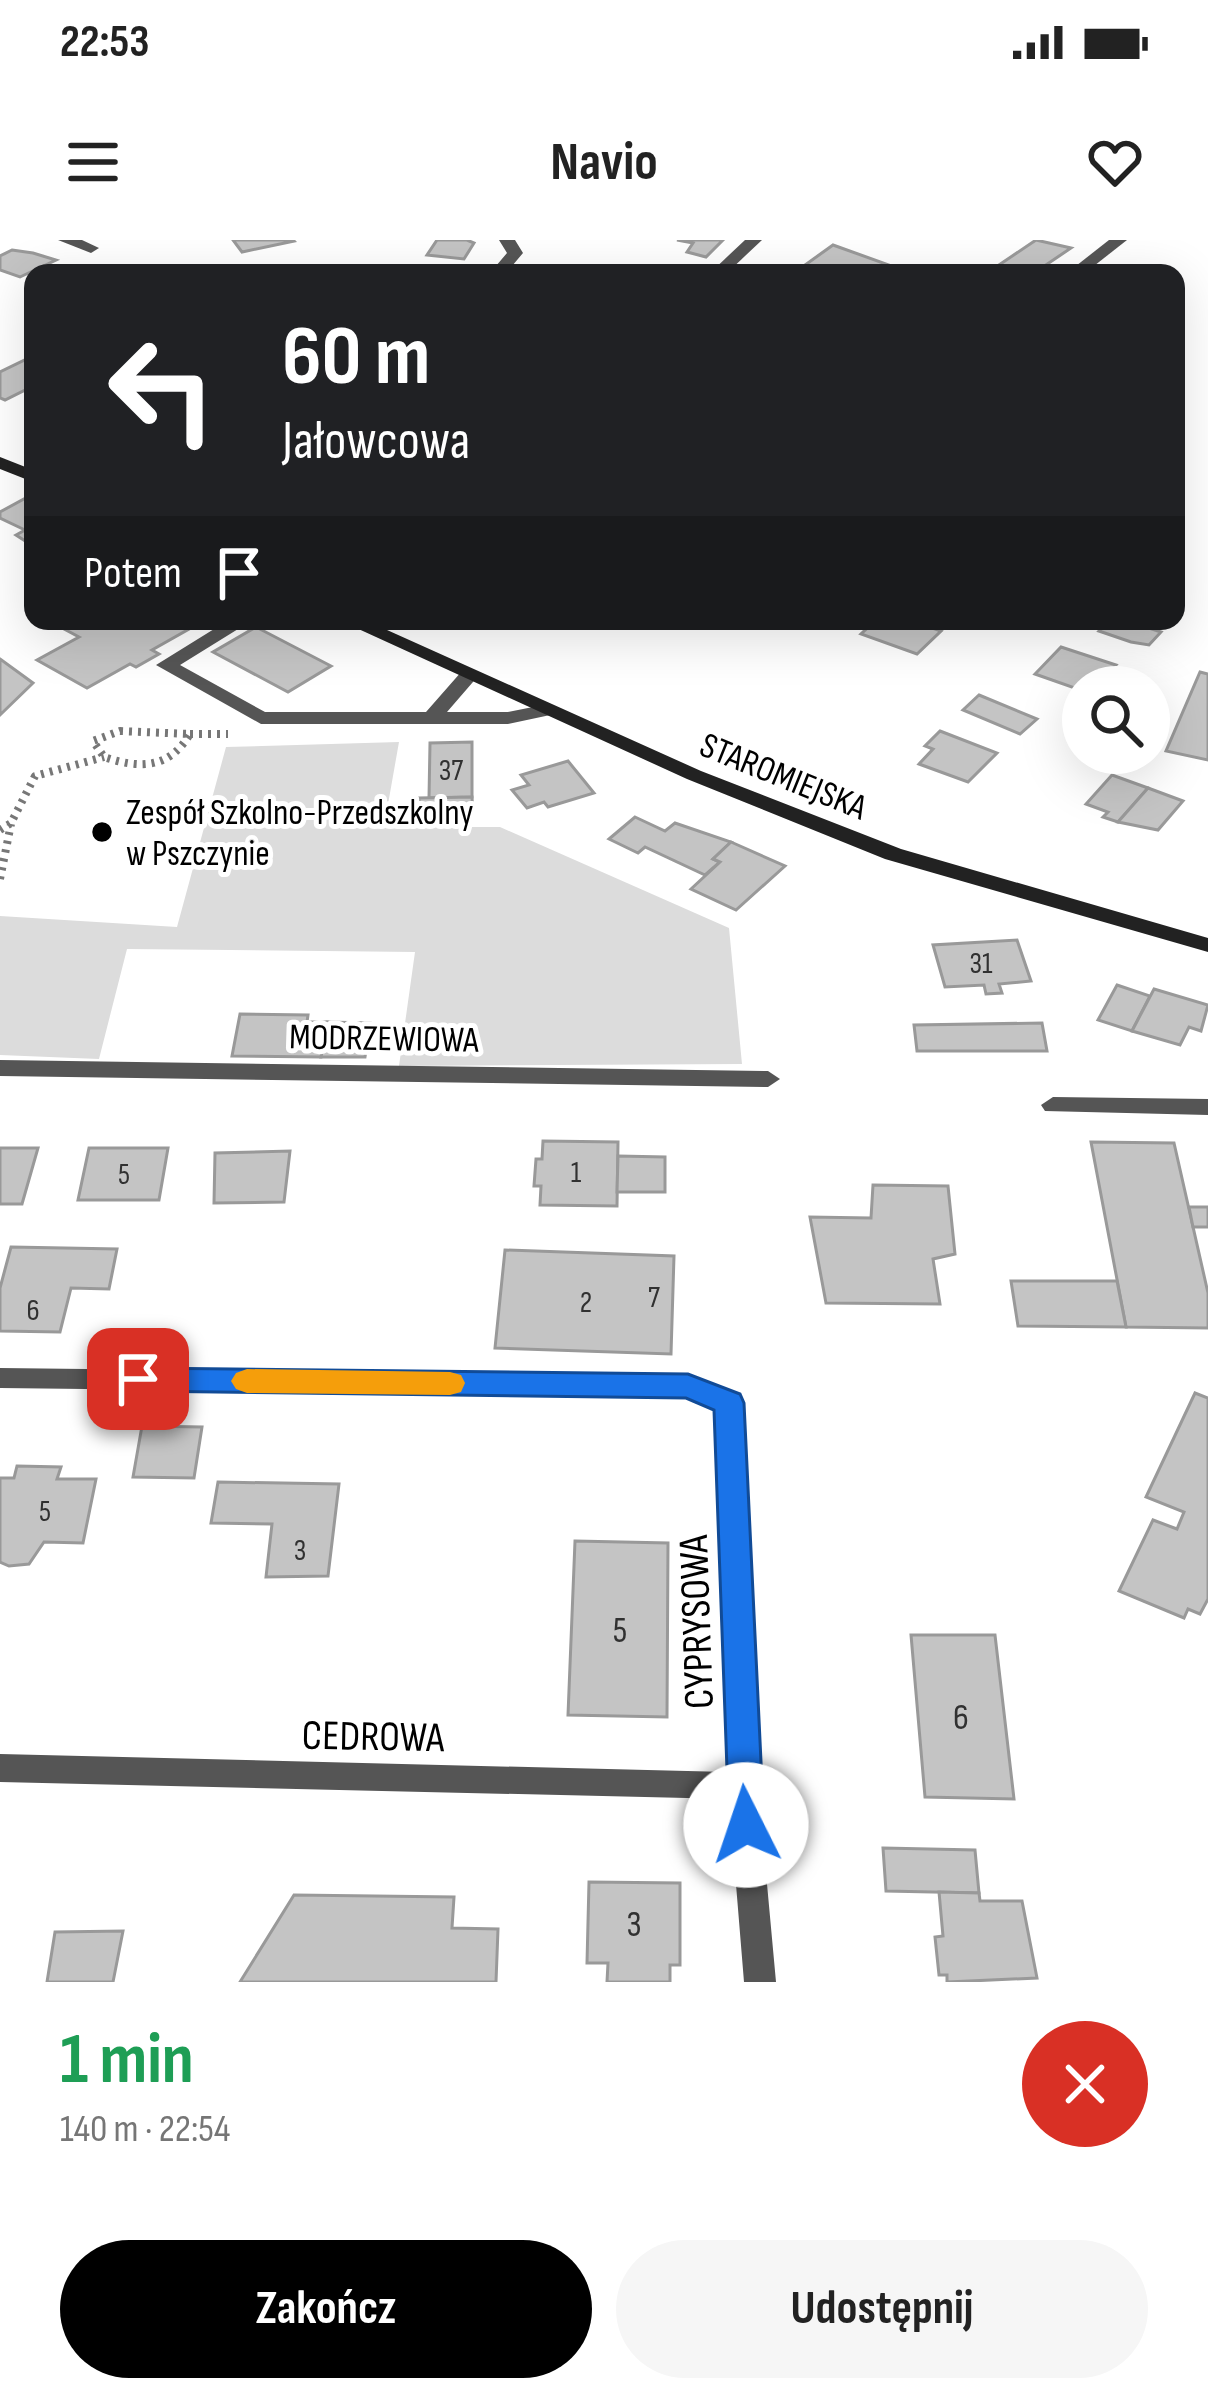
<!DOCTYPE html>
<html lang="pl">
<head>
<meta charset="utf-8">
<style>
	body { margin:0; font-family:"Sofia Sans Condensed",sans-serif; background:#f6f6f6; color:#222; height:100vh; display:flex; flex-direction:column; font-size:45px; white-space:nowrap }
	* { box-sizing:border-box; margin:0 }
	p { font-size:39px; color:#767676 }
	.icon { flex:none; width:66px; height:66px; fill:none; stroke:currentColor; stroke-width:2; stroke-linecap:round; stroke-linejoin:round }
	.map { position:relative; height:1742px; overflow:hidden }
	.sheet { display:flex; flex-direction:column; background:#fff; flex:1 }
	.sheet>* { flex:none }
	.guide { position:absolute; left:24px; top:24px; width:1161px; height:366px; border-radius:24px; box-shadow:0 12px 48px #0002; background:#202124; color:#fff; overflow:hidden }
	.controls { position:absolute; left:1062px; top:426px; display:grid; gap:24px }
	.controls a { display:grid; place-items:center; width:108px; height:108px; border-radius:50%; background:#fff; box-shadow:0 12px 48px #0002; font-size:60px }
	.pin { position:absolute; display:grid; place-items:center; width:102px; height:102px; color:#fff; margin:-51px; border-radius:24px; box-shadow:0 6px 18px #0006 }
	.me { position:absolute; width:132px; margin:-66px; rotate:356deg; stroke-linejoin:round; filter:drop-shadow(0 0 9px #0008) }
	.turn { display:flex; align-items:center; gap:42px; height:252px; padding:0 60px; font-size:54px }
	.turn .icon { width:156px; height:156px; stroke-width:2.5 }
	.turn b { display:block; font-size:84px; line-height:102px }
	.then { display:flex; align-items:center; height:114px; padding:0 60px; background:#0003; gap:24px; font-size:45px }
	.round { display:grid; place-items:center; flex:none; width:126px; height:126px; border-radius:63px; background:#f6f6f6 }
	.overview { display:flex; align-items:center; justify-content:space-between; height:204px; padding:0 60px }
	h1 { font-size:72px; font-weight:700; line-height:90px; color:#1e9e55 }
	.action { display:flex; gap:24px; margin-top:auto; padding:24px 60px }
	.action a { flex:1; height:138px; border-radius:72px; background:#000; color:#fff; font-size:48px; font-weight:700; line-height:138px; text-align:center }
	.action a+a { background:#f6f6f6; color:#222 }
	.status { display:flex; justify-content:space-between; align-items:center; height:84px; padding:0 60px; background:#fff; direction:ltr }
	.status svg { height:33px; fill:currentColor }
	header { display:flex; justify-content:space-between; align-items:center; height:156px; padding:0 60px; background:#fff; font-size:54px; font-weight:700 }
	.map>svg:first-child { display:block }
</style>
</head>
<body>
<div class="status"><b>22:53</b><svg viewBox="0 0 49 12"><path d="M0 12V9h3v3zM5 12V6h3v6zM10 12V3h3v9zM15 12V0h3v12zM26 1h20v11H26zM47 4h2v5h-2z"/></svg></div>
<header><svg class="icon" aria-label="menu" viewBox="0 0 24 24"><path d="M4 6h16M4 12h16M4 18h16"/></svg>Navio<svg class="icon" aria-label="heart" viewBox="0 0 24 24"><path d="M12 20l-8-8c-3-5 5-10 8-4 3-6 11-1 8 4z"/></svg></header>
<div class="map">
<svg width="1208" height="1742" viewBox="0 0 1208 1742">
	<rect width="100%" height="100%" fill="#fff"/>
	<path fill="#dcdcdc" d="M399 502 384 587H500L729 688 742 824 399 826 415 712 127 709 99 819 0 815V676L177 687 226 507Z"/>
	<g fill="#c4c4c4" stroke="#999" stroke-width="3">
		<path d="M233 0H293L294 1 242 12Z"/>
		<path d="M437 0H467L474 3 464 19 427 15Z"/>
		<path d="M677 0H723L706 17 687 12 693 3Z"/>
		<path d="M1036 0 1071 8 1034 33H987Z"/>
		<path d="M833 5 900 29 893 33H827L805 25Z"/>
		<path d="M12 10 33 13 56 20 20 37 0 30V16Z"/>
		<path d="M33 116V146L5 160 0 158V132Z"/>
		<path d="M33 254V306L16 295 25 290 0 278V272Z"/>
		<path d="M57 381H173L189 389 152 410 159 414 136 427 130 424 87 448 37 420 79 397 53 383Z"/>
		<path d="M875 381H912L941 391 917 414 861 394Z"/>
		<path d="M1109 381H1128L1161 392 1149 405 1131 402 1099 391Z"/>
		<path d="M256 387 331 426 288 452 213 412Z"/>
		<path d="M1061 407 1116 425 1096 447H1083V451L1035 434Z"/>
		<path d="M0 419 33 443 0 475Z"/>
		<path d="M1200 432 1208 434V520L1166 511Z"/>
		<path d="M979 455 1037 479 1020 494 963 470Z"/>
		<path d="M940 491 997 513 968 542 919 524 933 509 925 506Z"/>
		<path d="M472 502V557L429 558 430 503Z"/>
		<path d="M568 521 594 553 548 567 544 562 527 568 512 550 529 545 521 535Z"/>
		<path d="M1112 535 1148 548 1118 582 1103 577 1108 572 1086 564Z"/>
		<path d="M1148 548 1183 561 1158 590 1118 582Z"/>
		<path d="M472 557 473 574 419 575V558Z"/>
		<path d="M635 577 665 591 675 583 731 602 713 619 720 622 705 635 645 607 638 613 609 599Z"/>
		<path d="M731 602 785 626 736 670 691 649 720 622 713 619Z"/>
		<path d="M1017 700 1031 741 999 744 1002 753 986 754 984 745 945 747 933 705Z"/>
		<path d="M1117 745 1150 756 1132 791 1098 780Z"/>
		<path d="M1154 749 1208 765 1201 791 1189 787 1180 805 1132 791Z"/>
		<path d="M240 774 308 775 307 782H327L321 817 232 816Z"/>
		<path d="M327 782 370 783 365 817H321Z"/>
		<path d="M1042 783 1047 811H917L914 785Z"/>
		<path d="M543 901 618 902 617 966 540 965 541 946H534L536 919H542Z"/>
		<path d="M1091 902 1174 903 1208 1053V1088L1126 1087Z"/>
		<path d="M0 908H38L22 964H0Z"/>
		<path d="M89 908H168L159 960H78Z"/>
		<path d="M290 911 284 962 214 963 215 913Z"/>
		<path d="M618 916 665 917V952H617Z"/>
		<path d="M873 945 948 946 955 1014 933 1019 940 1064 826 1063 810 977 871 978Z"/>
		<path d="M1189 967H1208V987H1193Z"/>
		<path d="M11 1007 117 1009 109 1049 71 1048 60 1092 0 1091V1048Z"/>
		<path d="M505 1010 674 1016 671 1114 495 1108Z"/>
		<path d="M1011 1041H1117L1126 1087 1018 1086Z"/>
		<path d="M1195 1153 1208 1158V1359L1200 1374 1188 1369 1184 1378 1119 1351 1153 1280 1177 1289 1184 1272 1146 1257Z"/>
		<path d="M142 1186 202 1187 194 1238 133 1237Z"/>
		<path d="M17 1226 61 1227 57 1239H96L83 1303 44 1302 29 1324 9 1326 0 1322V1238H14Z"/>
		<path d="M218 1242 339 1244 328 1336 266 1337 272 1284 211 1283Z"/>
		<path d="M575 1301 668 1303 667 1477 568 1475Z"/>
		<path d="M911 1395H995L1014 1559 925 1557Z"/>
		<path d="M883 1608 975 1610 979 1653 886 1651Z"/>
		<path d="M589 1642 680 1643V1725H670V1742H607L608 1723H587Z"/>
		<path d="M939 1652 979 1653 980 1661H1022L1037 1738 947 1742V1735H939L935 1697 943 1696Z"/>
		<path d="M294 1655 454 1657 452 1688 498 1689 496 1742H240Z"/>
		<path d="M123 1691 113 1742H47L55 1692Z"/>
	</g>
	<g fill="none" stroke-linecap="round" stroke-linejoin="round">
		<g stroke="#777" stroke-width="8" stroke-dasharray="3 6" stroke-linecap="butt">
			<path d="M120 491 190 494C169 529 140 529 104 517L93 501Z"/>
			<path d="M190 494H228"/>
			<path d="M0 590 11 583 35 536 104 517"/>
			<path d="M0 639 11 584"/>
		</g>
		<g fill="#555" fill-rule="evenodd">
			<path d="M1109 0H1127L1085 33H1067Z"/>
			<path d="M227 381H251L180 425 265 472H426L462 431 469 429 479 435 447 472H508L548 464 558 470 555 474 508 484H261L156 425Z"/>
			<path d="M1053 857 1208 859V875L1045 871 1041 865Z"/>
		</g>
		<g fill="#555" fill-rule="evenodd">
			<path d="M58 0H82L99 8 91 13Z"/>
			<path d="M499 0H515L523 13 506 33H490L507 13Z"/>
			<path d="M745 0H762L727 33H710Z"/>
			<path d="M0 820 768 831 780 839 768 847 0 836Z"/>
			<path d="M0 1128 688 1136 739 1156 742 1163 758 1546 776 1742H744L729 1559 0 1542V1514L727 1532 716 1169 686 1156 0 1148Z"/>
		</g>
		<g fill="#222" fill-rule="evenodd">
			<path d="M0 217 33 230V242L0 229Z"/>
			<path d="M341 381H367L701 531 901 609 1208 698V712L885 619 687 539Z"/>
		</g>
	</g>
	<path fill="#1a73e8" stroke="#114b97" stroke-width="3" d="M138 1128 688 1134 740 1154 744 1163 764 1585 759 1597 746 1601 734 1597 729 1585 714 1170 686 1158 138 1151 127 1148 123 1139 127 1131Z"/>
	<path fill="#f59e0b" d="M247 1129 450 1132 461 1135 465 1143 461 1152 450 1155 247 1153 236 1149 231 1141 236 1133Z"/>
	<circle fill="#000" stroke="#fff" stroke-width="4.5" cx="102" cy="592" r="12"/>
	<g text-anchor="middle" stroke-width="10" stroke-linejoin="round" paint-order="stroke">
		<g font-size="30" fill="#313131">
			<text x="451" y="540">37</text>
			<text x="981" y="733">31</text>
			<text x="576" y="942">1</text>
			<text x="124" y="944">5</text>
			<text x="654" y="1067">7</text>
			<text x="586" y="1072">2</text>
			<text x="33" y="1080">6</text>
			<text x="45" y="1281">5</text>
			<text x="300" y="1320">3</text>
		</g>
		<g font-size="36" fill="#000" stroke="#fff">
			<text transform="translate(784 535) rotate(22)" y="13">STAROMIEJSKA</text>
			<text transform="translate(384 797) rotate(1)" y="13">MODRZEWIOWA</text>
		</g>
		<g font-size="36" fill="#000" stroke="#fff" text-anchor="start">
			<text x="126" y="584">Zespół Szkolno-Przedszkolny<tspan x="126" dy="41">w Pszczynie</tspan></text>
		</g>
		<g font-size="36" fill="#313131">
			<text x="620" y="1402">5</text>
			<text x="961" y="1489">6</text>
			<text x="634" y="1696">3</text>
		</g>
		<g font-size="42" fill="#000" stroke="#fff">
			<text transform="translate(695 1382) rotate(-92)" y="15">CYPRYSOWA</text>
			<text transform="translate(373 1495) rotate(1)" y="15">CEDROWA</text>
		</g>
	</g>
</svg>
<div class="controls">
<a><svg class="icon" aria-label="search" viewBox="0 0 24 24"><circle cx="10" cy="10" r="6"/><path d="M15 15l6 6"/></svg></a>
</div>
<div class="pin" style="left:138px;top:1139px;background:#d93025"><svg class="icon" aria-label="arrive" viewBox="0 0 24 24"><path d="M6 21V4h12l-3 4 3 4H6"/></svg></div>
<svg class="me" style="left:746px;top:1585px" viewBox="-20 -20 40 40"><circle r="19" fill="#fff"/><path d="M0-13L10 11 0 6-10 11z" fill="#1a73e8"/></svg>
<div class="guide">
<div class="turn"><svg class="icon" aria-label="left" viewBox="0 0 24 24"><path d="M17 20v-9H6M10 6l-5 5 5 5"/></svg><div><b>60 m</b>Jałowcowa</div></div>
<div class="then">Potem<svg class="icon" aria-label="arrive" viewBox="0 0 24 24"><path d="M6 21V4h12l-3 4 3 4H6"/></svg></div>
</div>
</div>
<section class="sheet">
<div class="overview"><div><h1>1 min</h1><p>140 m · 22:54</p></div><a class="round" style="background:#d93025;color:#fff"><svg class="icon" aria-label="close" viewBox="0 0 24 24"><path d="M6 6l12 12M18 6L6 18"/></svg></a></div>
<div class="action"><a>Zakończ</a><a>Udostępnij</a></div>
</section>
</body>
</html>
